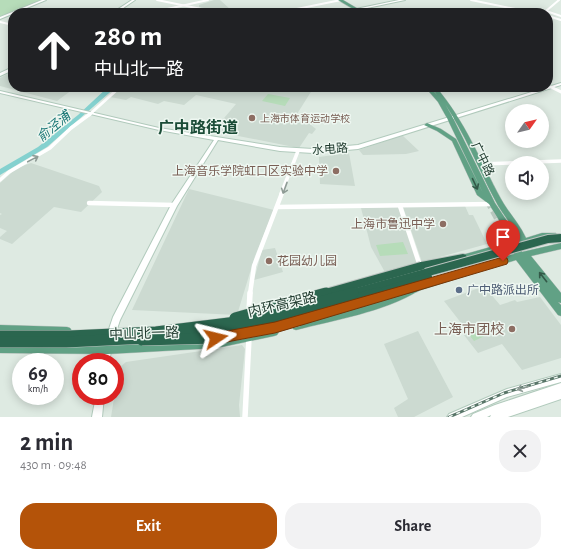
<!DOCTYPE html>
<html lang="en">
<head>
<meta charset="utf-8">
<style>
	body { margin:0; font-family:"Alegreya Sans","Noto Sans SC",sans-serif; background:#f2f2f3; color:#2b2b33; height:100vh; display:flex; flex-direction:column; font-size:15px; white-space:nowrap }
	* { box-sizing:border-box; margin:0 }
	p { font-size:13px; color:#7c7c81 }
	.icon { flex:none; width:22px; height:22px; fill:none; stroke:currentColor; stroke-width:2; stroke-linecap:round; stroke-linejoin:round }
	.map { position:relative; height:417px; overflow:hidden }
	.details { display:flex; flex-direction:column; background:#fff; flex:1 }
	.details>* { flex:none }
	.top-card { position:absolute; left:8px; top:8px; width:545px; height:84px; border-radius:16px; box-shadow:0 2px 10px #0003; background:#202124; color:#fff; overflow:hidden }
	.needle { width:26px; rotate:56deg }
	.fabs { position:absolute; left:505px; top:104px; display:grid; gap:8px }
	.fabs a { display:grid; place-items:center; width:44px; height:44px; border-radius:50%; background:#fff; box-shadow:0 2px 10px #0003; font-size:20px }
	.speed { position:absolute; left:12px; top:353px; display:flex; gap:8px; font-size:20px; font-weight:700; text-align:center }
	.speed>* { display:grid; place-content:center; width:52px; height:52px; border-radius:50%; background:#fff; box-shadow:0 2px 10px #0003; line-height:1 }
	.speed small { font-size:10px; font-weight:400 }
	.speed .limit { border:6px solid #d22; background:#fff; color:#111 }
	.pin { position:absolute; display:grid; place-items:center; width:34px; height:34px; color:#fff; margin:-41px -17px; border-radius:50% 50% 50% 0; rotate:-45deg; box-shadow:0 0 4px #0007 }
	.pin .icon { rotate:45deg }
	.me { position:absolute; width:44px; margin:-22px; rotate:80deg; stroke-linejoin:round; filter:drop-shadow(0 0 3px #0008) }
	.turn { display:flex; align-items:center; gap:14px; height:84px; padding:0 20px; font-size:18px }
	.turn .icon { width:52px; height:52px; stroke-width:2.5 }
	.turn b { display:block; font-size:28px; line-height:34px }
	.round { display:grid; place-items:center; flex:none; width:42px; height:42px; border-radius:16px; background:#f2f2f3 }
	.head { display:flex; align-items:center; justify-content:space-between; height:68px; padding:0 20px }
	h1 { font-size:24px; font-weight:600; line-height:30px }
	.primary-button { display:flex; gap:8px; margin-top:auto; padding:8px 20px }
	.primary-button a { flex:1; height:46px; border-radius:16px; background:#b45309; color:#fff; font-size:16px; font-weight:600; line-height:46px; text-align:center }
	.primary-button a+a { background:#f2f2f3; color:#2b2b33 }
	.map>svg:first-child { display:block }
</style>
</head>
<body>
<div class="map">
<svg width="561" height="417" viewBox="0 0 561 417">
	<rect width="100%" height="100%" fill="#deeae2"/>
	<g fill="#ccdad1">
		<path d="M214 0H220L231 10 242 8 248 13H230L199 7V5Z"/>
		<path d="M13 71V87H76L57 101 0 86V78Z"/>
		<path d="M122 87H314L297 114 316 129 312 134 309 133 299 148 213 131 236 104 196 95 184 105 164 101 158 104 131 97 126 100 110 97Z"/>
		<path d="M402 135 419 151 406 154 363 155 359 150Z"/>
		<path d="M349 153 355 186 320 184 319 157Z"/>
		<path d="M31 163 99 186 102 192 81 212 54 207 12 244 0 239V237L7 231 0 228V215L2 214 0 213V183L17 168Z"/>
		<path d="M189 189 274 210 255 256 237 315 132 310Z"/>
		<path d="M465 206 469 215H473L487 244 422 262 403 207Z"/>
		<path d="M398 207 418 264 386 274 371 247 361 208Z"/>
		<path d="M275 248 283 272 254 280 262 250Z"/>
		<path d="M484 286 500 305 515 300 517 302 540 297 561 325V358L522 370 502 344 478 353 460 330 465 328 444 301Z"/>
		<path d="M418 331 453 397 414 417H398L394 408 408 399 384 344Z"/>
		<path d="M242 345 245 349 239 405 240 417H111L119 368 126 362Z"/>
	</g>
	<g fill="#b6dcb9">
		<path d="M0 0H43L0 17Z"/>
		<path d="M268 94 290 98 285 106 262 101Z"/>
		<path d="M403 242 408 254 380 256 376 245Z"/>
		<path d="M482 323 491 333 474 341 465 330Z"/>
	</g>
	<path fill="#84d1cf" d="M108 87H116L47 147 0 175V169L38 147 78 115Z"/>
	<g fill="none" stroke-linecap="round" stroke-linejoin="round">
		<path stroke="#b8c7be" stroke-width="8" stroke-dasharray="8 4" stroke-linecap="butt" d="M488 200 515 249"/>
		<defs>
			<g id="secondary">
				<path d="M42 0H46L0 19V17Z"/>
				<path d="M132 0H135L116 13H112Z"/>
				<path d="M399 0H405L353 11 351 10Z"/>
				<path d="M13 67V70L0 76V73Z"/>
				<path d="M561 83V85L358 149 313 153 280 151 218 140 177 206 120 320 114 338 111 339 108 338 107 335 113 317 171 205 214 140 159 130 0 93V91L159 128 280 147 313 149 358 145Z"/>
				<path d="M108 342 111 343 112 346 109 362H101L105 343Z"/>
				<path d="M561 374V382L507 397 462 417H447L449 414 507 389Z"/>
				<path d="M561 383V399L508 417H490L491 415 487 417H471L473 414 495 405Z"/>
				<path d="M96 396H104L102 417H92Z"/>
			</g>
			<g id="primary">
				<path d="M338 0H343L365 13H360Z"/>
				<path d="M425 87H430L437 95 432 88 436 87C465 121 480 160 501 199 508 212 519 223 526 238L542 233H556L557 235 556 237 542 239 528 243 527 246 524 247 521 246 522 252 561 243V249L531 256 561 293V303L558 302 561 305V316L558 315 516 260 418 291C384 312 334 320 296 330L293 329 292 326 293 323 296 322 377 301 403 291 415 284 514 254 513 247 458 262 455 261 454 259 455 257 512 241 489 204 477 195 452 141 437 131 424 125 427 123 441 129 456 139 483 193 447 118 438 102ZM445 104C465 134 478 168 495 200 502 214 513 225 519 239L495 203 453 118Z"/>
				<path d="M0 325 67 327 70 328 72 331 70 334 67 335 0 333Z"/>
				<path d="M274 328 277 329 279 332 277 335 274 336 217 348 108 354 0 353V343L108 344 217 340Z"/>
			</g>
			<g id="highway">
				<path d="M463 254 466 255 467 258 466 261 463 262 421 270 418 269 416 266 418 263 421 262Z"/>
				<path d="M415 284 418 285 420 288 418 291C411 293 400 296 393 294L391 291 393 288Z"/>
			</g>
		</defs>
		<use href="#secondary" stroke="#b1cabc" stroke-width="2"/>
		<use href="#primary" stroke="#bcc4c0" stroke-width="1"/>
		<use href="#highway" stroke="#bcc4c0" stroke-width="2"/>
		<g stroke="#fff" stroke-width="2">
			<path d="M157 0 221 13"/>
			<path d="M471 0 535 13"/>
			<path d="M559 0 546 11 561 16"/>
			<path d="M149 13 208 0"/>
			<path d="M277 13 341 0"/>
			<path d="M548 16 561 20"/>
			<path d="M0 22 13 25"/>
		</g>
		<g stroke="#fff" stroke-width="3">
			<path d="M551 87 561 92"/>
			<path d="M89 115 120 87"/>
		</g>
		<g stroke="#fff" stroke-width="3.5">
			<path d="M480 164 561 161"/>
			<path d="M0 180 9 172 50 148 71 128 90 114"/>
			<path d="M281 194 298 151"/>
		</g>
		<g stroke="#fff" stroke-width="4.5">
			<path d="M89 203 174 205"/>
			<path d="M400 206 420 266"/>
			<path d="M277 207 492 204"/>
			<path d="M250 294 254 266 282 193"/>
		</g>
		<g stroke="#fff" stroke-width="5.5">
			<path d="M249 313 250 293"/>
			<path d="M245 417 249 338"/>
		</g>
		<use href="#secondary" fill="#fff" fill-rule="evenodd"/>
		<use href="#primary" fill="#61a185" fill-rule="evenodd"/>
		<use href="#highway" fill="#2b664f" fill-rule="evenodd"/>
		<defs>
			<path id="rail" d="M449 417 504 393 561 376"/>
		</defs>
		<use href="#rail" stroke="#597669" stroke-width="3"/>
		<use href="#rail" stroke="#eef7f1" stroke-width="1.5" stroke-dasharray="4" stroke-linecap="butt"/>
		<defs>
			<g id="highway-bridge-far1">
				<path d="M322 294 421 266"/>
				<path d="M349 294 548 239 561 238"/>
				<path d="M374 294 428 277"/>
			</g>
			<g id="highway-bridge">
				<path d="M235 318 326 293"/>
				<path d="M183 335C250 328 314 312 378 293"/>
				<path d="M0 336H70L156 332 253 320 353 293"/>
				<path d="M142 340 216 338 275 327 300 320"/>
				<path d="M0 342H66L147 338"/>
			</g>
		</defs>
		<use href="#highway-bridge-far1" stroke="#bcc4c0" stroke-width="10" stroke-linecap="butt"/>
		<use href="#highway-bridge" stroke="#bcc4c0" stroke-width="12" stroke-linecap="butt"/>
		<use href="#highway-bridge-far1" stroke="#2b664f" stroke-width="8"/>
		<use href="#highway-bridge" stroke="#2b664f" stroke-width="11"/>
	</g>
	<defs><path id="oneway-shaft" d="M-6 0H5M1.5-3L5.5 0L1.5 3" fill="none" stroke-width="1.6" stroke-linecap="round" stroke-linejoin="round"/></defs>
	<g stroke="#8f9c96">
		<use href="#oneway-shaft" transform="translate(33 159) rotate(-28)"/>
		<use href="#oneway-shaft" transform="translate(285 188) rotate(110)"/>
		<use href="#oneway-shaft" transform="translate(523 388) rotate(163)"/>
	</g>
	<g stroke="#335948">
		<use href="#oneway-shaft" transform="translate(475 184) rotate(65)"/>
		<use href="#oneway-shaft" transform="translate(543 277) rotate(-128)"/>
	</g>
	<path fill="#b45309" stroke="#753606" d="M503 257 507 258 508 261 507 264 275 333 216 344 212 342 210 338 212 334 216 333 275 322Z"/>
	<g fill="#8d6e63" stroke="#eef7f1" stroke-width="1.5">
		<circle cx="252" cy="118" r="4"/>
		<circle cx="336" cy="171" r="4"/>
		<circle cx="443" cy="224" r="4"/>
		<circle cx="269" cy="261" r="4"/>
		<circle cx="512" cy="329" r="4"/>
	</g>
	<circle fill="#5c6f8a" stroke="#eef7f1" stroke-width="1.5" cx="459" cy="290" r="4"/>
	<g text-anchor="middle" stroke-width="3" stroke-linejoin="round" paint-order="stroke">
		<g font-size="10" fill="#785e54" stroke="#eef7f1" text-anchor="start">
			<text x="260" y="122">上海市体育运动学校</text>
		</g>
		<g font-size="12" fill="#1f3a2e" stroke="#eef7f1">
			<text transform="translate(330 149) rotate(-4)" y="4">水电路</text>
			<text transform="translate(483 159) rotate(64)" y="4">广中路</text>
		</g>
		<g font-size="12" fill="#785e54" stroke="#eef7f1" text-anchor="end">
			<text x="328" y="175">上海音乐学院虹口区实验中学</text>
			<text x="435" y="228">上海市鲁迅中学</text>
			<text x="277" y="265" text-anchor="start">花园幼儿园</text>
		</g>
		<g font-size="12" fill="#4e5e75" stroke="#eef7f1" text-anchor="start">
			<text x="467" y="294">广中路派出所</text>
		</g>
		<g font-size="13" font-style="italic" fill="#197675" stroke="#eef7f1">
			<text transform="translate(53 126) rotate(-40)" y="5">俞泾浦</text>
		</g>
		<g font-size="14" fill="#1f3a2e" stroke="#eef7f1">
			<text transform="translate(282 304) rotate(-13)" y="5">内环高架路</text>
			<text transform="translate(144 333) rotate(-2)" y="5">中山北一路</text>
		</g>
		<g font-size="14" fill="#785e54" stroke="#eef7f1" text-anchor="end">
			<text x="504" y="334">上海市团校</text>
		</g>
		<g font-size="16" font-weight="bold" fill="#1b4c37" stroke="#eef7f1">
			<text x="198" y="133">广中路街道</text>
		</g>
	</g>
</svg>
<div class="fabs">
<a><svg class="needle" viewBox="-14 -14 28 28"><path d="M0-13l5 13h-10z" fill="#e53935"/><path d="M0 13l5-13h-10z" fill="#7c7c81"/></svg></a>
<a><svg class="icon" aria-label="sound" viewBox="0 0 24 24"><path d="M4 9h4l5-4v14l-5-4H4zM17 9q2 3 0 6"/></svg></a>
</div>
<div class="speed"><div>69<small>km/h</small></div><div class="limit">80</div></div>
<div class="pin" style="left:503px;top:261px;background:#d93025"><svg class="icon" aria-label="arrive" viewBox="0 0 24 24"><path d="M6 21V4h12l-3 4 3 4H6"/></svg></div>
<svg class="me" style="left:216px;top:338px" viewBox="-20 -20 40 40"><path d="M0-17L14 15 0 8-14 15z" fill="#b45309" stroke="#fff" stroke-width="4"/></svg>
<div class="top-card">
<div class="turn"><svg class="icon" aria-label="ahead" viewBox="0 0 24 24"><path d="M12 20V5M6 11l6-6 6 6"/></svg><div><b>280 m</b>中山北一路</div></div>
</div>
</div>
<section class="details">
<div class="head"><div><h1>2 min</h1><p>430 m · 09:48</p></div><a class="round"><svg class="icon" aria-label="close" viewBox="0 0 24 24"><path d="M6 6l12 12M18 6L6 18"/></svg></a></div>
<div class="primary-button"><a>Exit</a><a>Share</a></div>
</section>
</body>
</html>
